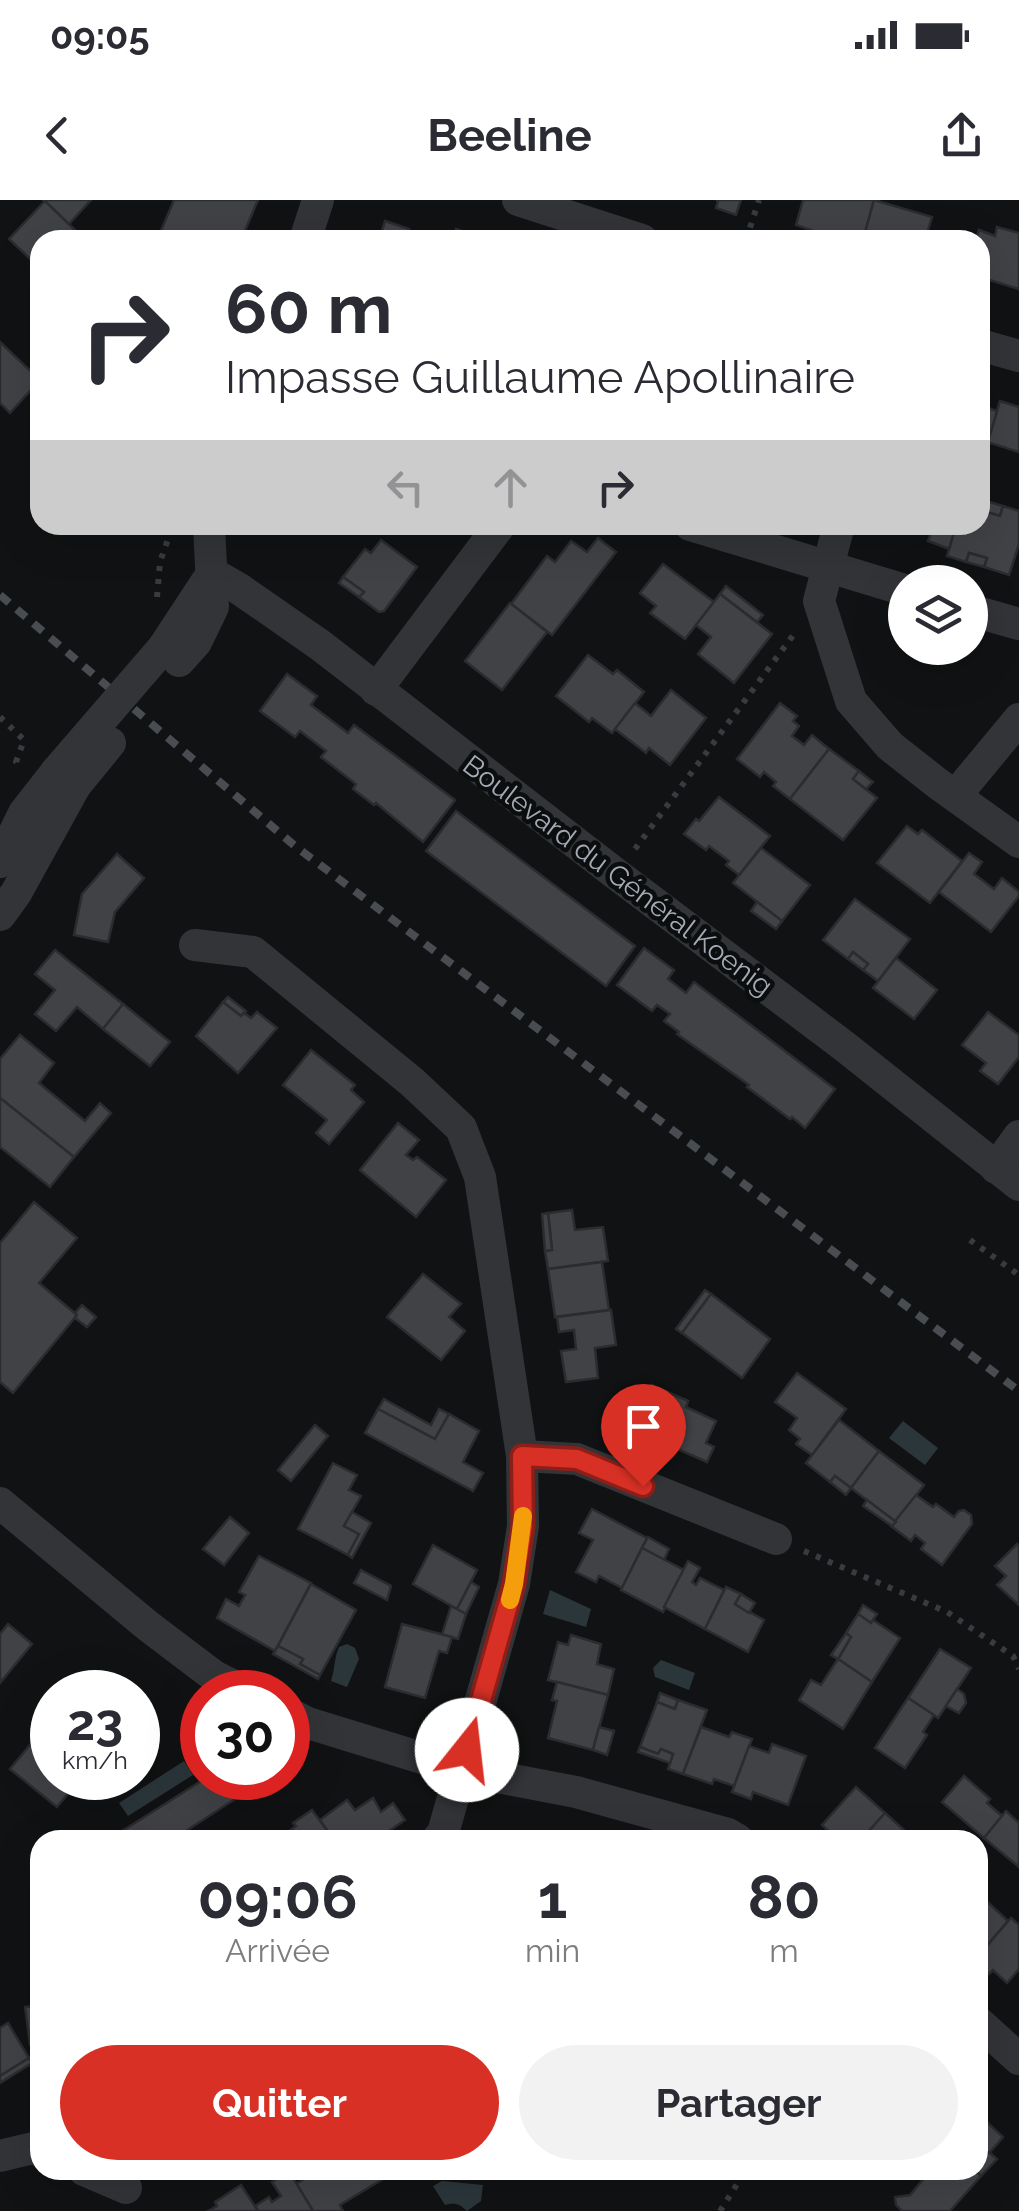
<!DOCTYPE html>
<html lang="fr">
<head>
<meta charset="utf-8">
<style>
	body { margin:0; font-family:Raleway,sans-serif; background:#f2f2f3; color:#2b2b33; height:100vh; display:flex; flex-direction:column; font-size:38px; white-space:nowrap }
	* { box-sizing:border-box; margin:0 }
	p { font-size:32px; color:#7c7c81 }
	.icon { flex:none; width:55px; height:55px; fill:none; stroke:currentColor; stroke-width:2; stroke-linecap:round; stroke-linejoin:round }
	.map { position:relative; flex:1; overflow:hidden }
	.sheet { position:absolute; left:30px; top:1630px; width:958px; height:350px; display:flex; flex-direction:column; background:#fff; border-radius:30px; box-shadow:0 10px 40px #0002 }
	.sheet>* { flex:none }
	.guide { position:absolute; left:30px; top:30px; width:960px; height:305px; border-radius:30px; box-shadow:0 10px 40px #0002; background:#fff; color:#2b2b33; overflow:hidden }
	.controls { position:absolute; left:888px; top:365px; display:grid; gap:20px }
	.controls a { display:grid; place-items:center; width:100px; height:100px; border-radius:50%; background:#fff; box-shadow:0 10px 40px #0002; font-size:50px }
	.speed { position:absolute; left:30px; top:1470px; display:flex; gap:20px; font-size:50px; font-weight:700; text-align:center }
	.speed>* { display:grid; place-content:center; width:130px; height:130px; border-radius:50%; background:#fff; box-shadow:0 10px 40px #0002; line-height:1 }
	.speed small { font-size:25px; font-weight:400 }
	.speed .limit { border:15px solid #d22; background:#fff; color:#111 }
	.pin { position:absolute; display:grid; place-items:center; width:85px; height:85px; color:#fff; margin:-102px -42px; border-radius:50% 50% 50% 0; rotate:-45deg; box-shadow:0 0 10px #0007 }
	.pin .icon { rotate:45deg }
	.me { position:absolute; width:110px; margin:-55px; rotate:16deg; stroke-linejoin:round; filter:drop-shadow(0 0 8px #0008) }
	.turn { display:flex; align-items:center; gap:35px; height:210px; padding:0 30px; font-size:45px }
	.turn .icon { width:130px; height:130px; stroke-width:2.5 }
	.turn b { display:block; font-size:70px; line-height:85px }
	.lanes { display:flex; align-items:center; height:95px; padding:0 30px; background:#0003; justify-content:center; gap:50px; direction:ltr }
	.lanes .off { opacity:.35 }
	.eta { display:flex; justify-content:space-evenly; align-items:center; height:170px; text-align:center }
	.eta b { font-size:60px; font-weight:700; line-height:70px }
	.primary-button { display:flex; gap:20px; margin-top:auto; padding:20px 30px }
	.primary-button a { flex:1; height:115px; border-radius:60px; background:#d93025; color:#fff; font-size:40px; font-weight:700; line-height:115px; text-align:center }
	.primary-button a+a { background:#f2f2f3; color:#2b2b33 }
	.status { display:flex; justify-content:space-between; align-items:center; height:70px; padding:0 50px; background:#fff; direction:ltr }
	.status svg { height:28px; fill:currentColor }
	header { display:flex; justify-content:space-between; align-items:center; height:130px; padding:0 30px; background:#fff; font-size:45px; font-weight:700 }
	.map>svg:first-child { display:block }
</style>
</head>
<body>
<div class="status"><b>09:05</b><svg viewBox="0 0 49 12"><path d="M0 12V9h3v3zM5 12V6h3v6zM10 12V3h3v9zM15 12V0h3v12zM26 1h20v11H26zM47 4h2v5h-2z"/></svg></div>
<header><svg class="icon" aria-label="back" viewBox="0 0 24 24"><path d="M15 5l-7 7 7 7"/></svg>Beeline<svg class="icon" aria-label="share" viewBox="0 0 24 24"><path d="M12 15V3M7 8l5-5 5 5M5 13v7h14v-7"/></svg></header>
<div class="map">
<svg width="1019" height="2011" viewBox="0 0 1019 2011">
	<rect width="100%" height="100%" fill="#111213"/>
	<g fill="#2b363b">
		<path d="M903 1221 938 1248 925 1265 889 1238Z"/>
		<path d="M550 1390 591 1409 586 1427 543 1414Z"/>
		<path d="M347 1444 355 1448 359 1459 347 1487 331 1481C335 1469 334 1458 339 1447Z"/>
		<path d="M661 1460 695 1473 689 1490 655 1477 653 1468Z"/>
		<path d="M184 1561 193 1575 128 1616 119 1603Z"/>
		<path d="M442 1981 483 1985 481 2001 467 2011C460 2004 455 2002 445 2005L433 1986Z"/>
	</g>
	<g fill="#404246" stroke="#2b2c2f" stroke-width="2.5">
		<path d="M43 0H91L69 24Z"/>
		<path d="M174 0H258L241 40H157Z"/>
		<path d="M716 0H741L736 15 716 8 718 1Z"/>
		<path d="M803 0H874L863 40H839L796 25Z"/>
		<path d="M874 0 932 17 925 40H863Z"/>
		<path d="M45 1 80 35 75 40H40V68L9 39Z"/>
		<path d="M385 21 409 29 407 33 429 40H379Z"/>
		<path d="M997 27 1019 33V89L980 77V40H976L979 30 995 36Z"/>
		<path d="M456 29 475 35 473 40H453Z"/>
		<path d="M0 142 40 180 10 213 0 203Z"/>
		<path d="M1000 201 1019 207V252L987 242Z"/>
		<path d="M980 205 997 211 982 262 980 261Z"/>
		<path d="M980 299 1003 306 1000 316 980 310Z"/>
		<path d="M1003 306 1019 311V344L1009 375 984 367 987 358 977 355 969 353 966 362 947 356 956 325H980V310L1000 316Z"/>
		<path d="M927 325H956L949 349 928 341 933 327Z"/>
		<path d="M598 338 616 352 552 435 511 404 547 356 555 362 571 341 587 352Z"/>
		<path d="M381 340 417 367 384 411 379 412 359 397 364 392 343 377 365 349 371 353Z"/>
		<path d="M969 353 987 358 984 367 966 362Z"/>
		<path d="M663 364 714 402 685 439 650 413 656 406 640 393Z"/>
		<path d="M343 377 364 392 359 397 339 383Z"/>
		<path d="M726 386 763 415 757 422 720 394Z"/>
		<path d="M720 394 772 434 734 483 698 454 711 437 696 425Z"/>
		<path d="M510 403 547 432 502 490 465 461Z"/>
		<path d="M588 455 613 474 617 470 644 492 612 533 592 518 589 522 556 496Z"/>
		<path d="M287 474 317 496 311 505 348 533 354 525 455 600 423 642 376 603 374 605 353 589 356 584 321 557 326 551 300 531 295 537 260 511Z"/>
		<path d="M671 490 706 518 670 565 649 548 646 553 615 529 635 503 651 516Z"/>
		<path d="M780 503 797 516 793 521 799 526 792 536 804 545 812 535 829 549 790 599 773 586 776 582 764 572 760 577 737 559Z"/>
		<path d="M829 549 859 571 853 579 877 598 843 640 790 599Z"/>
		<path d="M859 571 873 582 866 589 853 579Z"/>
		<path d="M719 597 770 636 739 675 726 665 729 661 709 646 706 650 684 634 696 619 699 621Z"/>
		<path d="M456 611 635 746 606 786 426 651Z"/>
		<path d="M907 626 918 634 922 630 962 661 930 703 877 663Z"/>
		<path d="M761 648 810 685 782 721 733 683Z"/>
		<path d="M969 653 982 662 974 674 994 689 1002 678 1019 692V696L991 732 939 692Z"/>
		<path d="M117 654 144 678 115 712 108 742 74 735 82 694Z"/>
		<path d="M855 699 910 739 878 781 863 770 868 764 853 752 848 759 823 740Z"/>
		<path d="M757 702 782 721 776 729 751 711Z"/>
		<path d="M644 748 674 770 668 779 686 793 694 782 835 889 805 928 792 917 790 919 747 887 749 885 677 834 679 832 664 821 670 814 657 805 652 811 617 785Z"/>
		<path d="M55 750 123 804 103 829 77 807 56 831 35 814 55 790 35 774Z"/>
		<path d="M853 752 868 764 863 770 848 759Z"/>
		<path d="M896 758 937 790 914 819 873 788Z"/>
		<path d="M228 797 246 811 241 816 223 802Z"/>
		<path d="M223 802 241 816 244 813 251 818 257 812 277 828 238 873 196 836Z"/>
		<path d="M123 804 170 842 150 866 103 829Z"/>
		<path d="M988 812 1019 835V857L998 884 980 871 986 863 962 845Z"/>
		<path d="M20 835 54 863 39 883 85 921 100 903 111 913 74 957 0 898V859Z"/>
		<path d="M311 850 355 885 351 890 364 902 329 944 316 933 327 920 283 885Z"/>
		<path d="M0 898 74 957 50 987 0 947Z"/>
		<path d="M398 923 419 940 406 955 413 960 417 957 446 980 416 1017 360 970Z"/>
		<path d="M34 1002 77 1038 39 1083 77 1115 13 1193 0 1182V1043Z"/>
		<path d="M572 1010 575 1030 603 1027 608 1061 548 1069 545 1051 552 1050 548 1013Z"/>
		<path d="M548 1013 552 1050 545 1051 542 1014Z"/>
		<path d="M602 1062 609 1110 555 1117 548 1069Z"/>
		<path d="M423 1074 461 1104 449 1117 465 1131 441 1160 387 1117Z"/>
		<path d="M705 1090 711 1094 682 1133 676 1129Z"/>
		<path d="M711 1094 770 1139 742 1178 682 1133Z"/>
		<path d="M82 1105 96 1117 87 1127 75 1118 77 1115 75 1113Z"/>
		<path d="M611 1110 616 1145 595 1148 598 1178 566 1182 561 1151 576 1149 574 1130 559 1132 557 1117Z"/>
		<path d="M797 1173 846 1209 812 1255 796 1244 800 1239 789 1230 797 1218 775 1202Z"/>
		<path d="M652 1185 688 1201 686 1207 716 1221 706 1243 714 1247 707 1262 664 1243 667 1237 636 1223Z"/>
		<path d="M384 1199 431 1225 439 1209 449 1214 435 1239 378 1209Z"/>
		<path d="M378 1209 435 1239 449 1214 479 1231 463 1262 483 1273 473 1291 365 1233Z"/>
		<path d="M839 1220 879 1251 851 1288 835 1276 830 1282 806 1263Z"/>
		<path d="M636 1223 667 1237 664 1243 633 1230Z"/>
		<path d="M315 1225 328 1236 291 1281 278 1270Z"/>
		<path d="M879 1251 924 1285 896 1322 851 1288Z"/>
		<path d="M333 1263 357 1275 349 1290 361 1296 344 1326 359 1334 348 1355 298 1329Z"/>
		<path d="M835 1276 851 1288 846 1295 830 1282Z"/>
		<path d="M916 1295 933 1307 936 1304 954 1317 959 1311 964 1310 971 1315 972 1324 942 1365 921 1349 925 1343 915 1335 911 1341 891 1326Z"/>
		<path d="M867 1300 896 1322 892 1326 863 1306Z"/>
		<path d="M592 1309 647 1338 622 1388 599 1376 596 1382 576 1372 593 1340 579 1333Z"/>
		<path d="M352 1312 371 1323 352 1358 348 1355 359 1334 344 1326Z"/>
		<path d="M230 1317 249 1333 224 1365 203 1349Z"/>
		<path d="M648 1337 669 1349 664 1360 642 1348Z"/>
		<path d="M1017 1344 1019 1346V1405L997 1385 1006 1376 995 1366Z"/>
		<path d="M433 1345 477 1370 457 1409 413 1384Z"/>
		<path d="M642 1348 684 1370 663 1412 621 1390Z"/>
		<path d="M259 1356 311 1383 275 1451 217 1418 226 1399 239 1406 245 1395 239 1392Z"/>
		<path d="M688 1361 700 1368 692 1382 696 1385 700 1378 724 1390 705 1429 664 1407Z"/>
		<path d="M361 1370 391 1386 387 1400 354 1383Z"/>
		<path d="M471 1382 479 1387 466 1414 457 1409Z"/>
		<path d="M311 1384 356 1410 320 1475 300 1464 303 1459 278 1446Z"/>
		<path d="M726 1387 741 1394 735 1404 764 1420 748 1452 705 1429Z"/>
		<path d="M741 1394 755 1403 749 1413 735 1404Z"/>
		<path d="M863 1405 877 1414 871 1423 858 1414Z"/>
		<path d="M451 1406 466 1414 458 1439 442 1435Z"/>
		<path d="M858 1414 871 1423 873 1420 900 1438 872 1482 838 1459 851 1437 846 1433Z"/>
		<path d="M8 1424 32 1444 0 1483V1434Z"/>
		<path d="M402 1424 452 1437 447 1453 439 1451 425 1498 385 1487Z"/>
		<path d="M846 1433 851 1437 838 1459 831 1455Z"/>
		<path d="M571 1435 601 1444 597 1464 614 1469 608 1495 548 1480 558 1442 568 1445Z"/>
		<path d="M278 1446 303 1459 300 1464 320 1475 318 1479 273 1454Z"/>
		<path d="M940 1449 971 1468 938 1518 908 1498Z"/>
		<path d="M838 1459 872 1482 843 1529 799 1500 811 1480 821 1485Z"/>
		<path d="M112 1475 134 1492H98Z"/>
		<path d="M557 1482 608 1495 593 1550 548 1538 557 1501 552 1500Z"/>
		<path d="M957 1489 964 1494 966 1503 959 1513 946 1506Z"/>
		<path d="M660 1493 678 1500 675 1509 657 1502Z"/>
		<path d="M908 1498 934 1515 923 1532 927 1535 905 1568 875 1548Z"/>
		<path d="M678 1500 707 1510 683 1574 668 1569 673 1554 661 1549 658 1554 640 1547 657 1502 675 1509Z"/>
		<path d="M599 1527 614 1531 607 1555 593 1550Z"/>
		<path d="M701 1527 729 1537 732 1532 752 1539 734 1586 714 1579 712 1584 683 1574Z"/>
		<path d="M39 1534 52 1546V1578H81L57 1607 10 1569Z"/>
		<path d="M202 1541V1576L186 1551Z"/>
		<path d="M288 1543 305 1550 301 1560 288 1554Z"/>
		<path d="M772 1544 806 1556 788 1605 753 1592 751 1599 732 1592 749 1546 769 1553Z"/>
		<path d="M640 1547 658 1554 661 1549 673 1554 670 1563 638 1552Z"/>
		<path d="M964 1576 990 1599 987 1603 1002 1616 984 1638 942 1602Z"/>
		<path d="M206 1578H237L246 1592 172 1640H108Z"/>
		<path d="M856 1587 885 1613 861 1640H838L822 1625Z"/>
		<path d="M373 1598 381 1612 393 1603 405 1620 376 1640H334L320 1620 347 1600 355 1610Z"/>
		<path d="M312 1610 334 1640H277L296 1626 293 1623Z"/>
		<path d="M1006 1611 1019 1623V1667L984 1638Z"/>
		<path d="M885 1613 915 1640H861Z"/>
		<path d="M978 1693 1008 1721 978 1756Z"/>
		<path d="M1011 1718 1019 1725V1769L1007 1783 993 1770 989 1774 978 1764V1756Z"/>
		<path d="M40 1806V1842L30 1844 25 1807Z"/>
		<path d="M8 1823 29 1858 0 1876V1828Z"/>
		<path d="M29 1858 32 1863 0 1883V1876Z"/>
		<path d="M978 1914 1003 1937 978 1966Z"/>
		<path d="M989 1952 997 1959 981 1976 975 1970H978V1966Z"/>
		<path d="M319 1970H398L340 2005 343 2011H313L296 1984Z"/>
		<path d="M931 1970H975L981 1976 950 2011H902L896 2005 895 1997 910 1995Z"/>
		<path d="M289 1971 313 2011H258L255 2006 269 1997 272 2002 281 1996 272 1982Z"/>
		<path d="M241 1985 258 2011H208L217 2006 215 2002Z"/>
	</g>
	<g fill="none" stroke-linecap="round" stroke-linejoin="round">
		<g stroke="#383b3f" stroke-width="6" stroke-dasharray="5 8" stroke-linecap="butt">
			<path d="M746 40 759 0"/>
			<path d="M157 397 160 362 173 325"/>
			<path d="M0 517 24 540 16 562 21 567"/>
			<path d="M635 649 797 430"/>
			<path d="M970 1040 1019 1075"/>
			<path d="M804 1351 947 1412 1013 1456 1019 1469"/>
			<path d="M720 2011 746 1970"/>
		</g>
		<g stroke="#323438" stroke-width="32">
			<path d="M518 0 642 40"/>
			<path d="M305 40 318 0"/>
			<path d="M980 145 1019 156"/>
			<path d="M690 325 905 390"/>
			<path d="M839 325 819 401 851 501 890 546 937 583 1019 642"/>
			<path d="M212 373 238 388 320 445 616 674 844 846 1019 985"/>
			<path d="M970 410 1019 424"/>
			<path d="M163 448 207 381"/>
			<path d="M179 461 196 442 213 407 209 325"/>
			<path d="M376 490 500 325"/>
			<path d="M956 595 1019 519"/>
			<path d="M0 662 24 613 56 572"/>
			<path d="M0 715 16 693 75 586"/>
			<path d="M195 745 253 752 412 882 461 928 480 977 522 1256 523 1326 514 1384 443 1633 437 1640"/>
			<path d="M996 968 1019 936"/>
			<path d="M522 1256 577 1259 776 1339"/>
			<path d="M0 1303 148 1426 214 1476 246 1492"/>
			<path d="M288 1513 308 1523 461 1570 576 1592 728 1634 738 1640"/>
			<path d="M978 1822 1019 1859"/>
			<path d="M0 1956 33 1948 40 1951"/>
			<path d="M84 1970 126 1988"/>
		</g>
		<path stroke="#494c51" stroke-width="8" stroke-dasharray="12 10" stroke-linecap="butt" d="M0 395 295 646 1019 1191"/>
		<g stroke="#323438" stroke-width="32">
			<path d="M56 572 163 448"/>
			<path d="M75 586 110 543"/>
		</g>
	</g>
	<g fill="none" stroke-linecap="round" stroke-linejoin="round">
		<defs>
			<path id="route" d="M467 1550 514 1384 523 1326 522 1256 577 1259 643 1286"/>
		</defs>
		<use href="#route" stroke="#8d1f18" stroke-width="25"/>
		<use href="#route" stroke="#d93025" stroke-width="18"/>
		<path stroke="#f59e0b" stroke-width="18" d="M510 1400 514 1384 523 1316"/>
	</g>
	<g text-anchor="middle" stroke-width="9" stroke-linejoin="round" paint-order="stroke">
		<g font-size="28" fill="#a3aab4" stroke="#0c0d0e">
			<text transform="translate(618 675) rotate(37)" y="10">Boulevard du Général Koenig</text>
		</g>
	</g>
</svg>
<div class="controls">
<a><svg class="icon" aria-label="layers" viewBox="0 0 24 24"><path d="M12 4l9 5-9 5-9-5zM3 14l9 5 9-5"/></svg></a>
</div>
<div class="speed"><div>23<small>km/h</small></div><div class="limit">30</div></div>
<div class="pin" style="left:643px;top:1286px;background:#d93025"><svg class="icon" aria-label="arrive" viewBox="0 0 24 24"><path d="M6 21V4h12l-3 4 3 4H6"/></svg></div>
<svg class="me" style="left:467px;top:1550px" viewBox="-20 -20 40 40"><circle r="19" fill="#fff"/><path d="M0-13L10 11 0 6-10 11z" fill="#d93025"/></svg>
<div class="guide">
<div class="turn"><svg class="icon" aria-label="right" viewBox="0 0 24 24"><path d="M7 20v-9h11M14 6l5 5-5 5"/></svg><div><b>60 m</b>Impasse Guillaume Apollinaire</div></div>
<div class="lanes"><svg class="icon off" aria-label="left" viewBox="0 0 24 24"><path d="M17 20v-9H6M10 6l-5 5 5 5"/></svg><svg class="icon off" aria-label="ahead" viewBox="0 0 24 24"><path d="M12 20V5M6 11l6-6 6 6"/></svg><svg class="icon" aria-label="right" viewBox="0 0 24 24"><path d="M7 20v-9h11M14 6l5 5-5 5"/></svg></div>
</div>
<section class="sheet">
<div class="eta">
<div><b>09:06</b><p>Arrivée</p></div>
<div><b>1</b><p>min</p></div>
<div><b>80</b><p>m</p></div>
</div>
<div class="primary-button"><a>Quitter</a><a>Partager</a></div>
</section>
</div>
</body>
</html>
